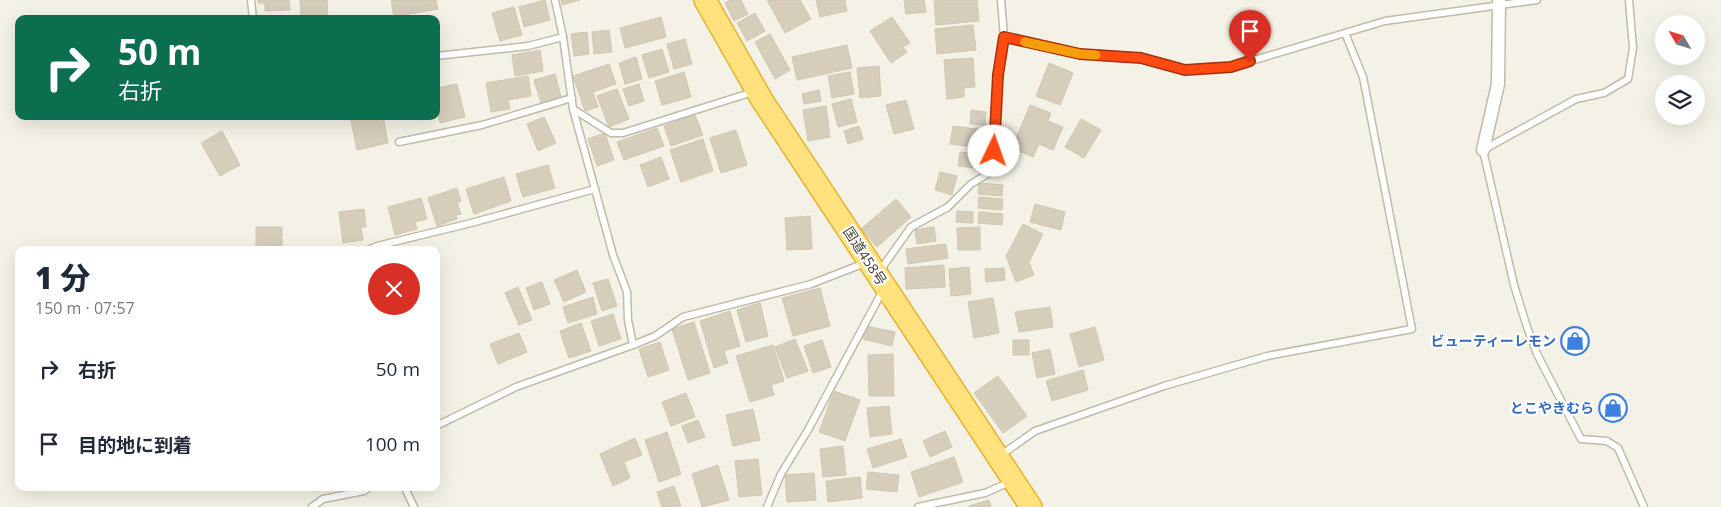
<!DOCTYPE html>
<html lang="ja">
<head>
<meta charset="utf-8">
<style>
	body { margin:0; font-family:"Open Sans","Noto Sans JP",sans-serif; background:#f6f6f7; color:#1f2937; height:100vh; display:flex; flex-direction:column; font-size:19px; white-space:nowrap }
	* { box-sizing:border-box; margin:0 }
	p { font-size:16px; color:#747a83 }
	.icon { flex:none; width:28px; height:28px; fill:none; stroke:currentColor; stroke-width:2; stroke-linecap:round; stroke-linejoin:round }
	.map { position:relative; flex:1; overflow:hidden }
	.drawer { position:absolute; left:15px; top:246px; width:425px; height:245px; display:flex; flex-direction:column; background:#fff; border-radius:10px; box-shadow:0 5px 20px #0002 }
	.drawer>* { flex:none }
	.guide { position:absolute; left:15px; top:15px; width:425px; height:105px; border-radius:10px; box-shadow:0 5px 20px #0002; background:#0b6e4f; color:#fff; overflow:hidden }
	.needle { width:32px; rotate:309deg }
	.tools { position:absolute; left:1655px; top:15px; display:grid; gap:10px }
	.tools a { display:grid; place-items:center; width:50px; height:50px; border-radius:50%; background:#fff; box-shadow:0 5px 20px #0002; font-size:25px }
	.pin { position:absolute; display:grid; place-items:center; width:42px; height:42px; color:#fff; margin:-51px -21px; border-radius:50% 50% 50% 0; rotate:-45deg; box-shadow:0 0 5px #0007 }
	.pin .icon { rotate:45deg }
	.me { position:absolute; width:55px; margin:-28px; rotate:3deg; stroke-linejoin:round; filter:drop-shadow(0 0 4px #0008) }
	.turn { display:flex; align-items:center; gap:18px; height:105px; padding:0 20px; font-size:22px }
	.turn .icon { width:65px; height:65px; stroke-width:2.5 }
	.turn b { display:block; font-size:35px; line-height:42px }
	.round { display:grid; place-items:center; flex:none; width:52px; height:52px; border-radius:26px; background:#f6f6f7 }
	.head { display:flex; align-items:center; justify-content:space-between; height:85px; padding:0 20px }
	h1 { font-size:30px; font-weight:800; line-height:38px }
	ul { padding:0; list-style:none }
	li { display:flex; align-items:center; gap:15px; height:75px; padding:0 20px }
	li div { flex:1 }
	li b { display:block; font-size:19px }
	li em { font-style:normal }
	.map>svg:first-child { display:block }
</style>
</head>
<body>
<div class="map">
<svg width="1721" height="507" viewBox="0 0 1721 507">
	<rect width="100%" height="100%" fill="#f4f1e6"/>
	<g fill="#d6cebb" stroke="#d2c7ae">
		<path d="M258 0H289L290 10 265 11V3H258Z"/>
		<path d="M300 0H327L328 19H301Z"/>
		<path d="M391 0H436L438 9 394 17Z"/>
		<path d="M545 0 550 20 524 27 519 7Z"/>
		<path d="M561 0H580L562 5Z"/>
		<path d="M730 0H741L748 14 734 21 725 3Z"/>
		<path d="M767 0H800L811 19 785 33Z"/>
		<path d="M816 0H845L847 11 820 17Z"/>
		<path d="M904 0H924L926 12 906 14Z"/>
		<path d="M951 0H977L979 21 936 25 934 1Z"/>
		<path d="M514 7 522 35 500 41 492 13Z"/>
		<path d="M755 13 765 31 747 41 737 23Z"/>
		<path d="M661 17 666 37 625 48 620 28Z"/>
		<path d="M892 17 910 43 903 47 907 52 891 63 870 31Z"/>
		<path d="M973 25 976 50 937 54 935 29Z"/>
		<path d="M609 30 612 52 594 54 592 32Z"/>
		<path d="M587 32 589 54 574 56 571 34Z"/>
		<path d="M770 34 790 70 775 79 755 42Z"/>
		<path d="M685 39 692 64 674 69 667 44Z"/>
		<path d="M847 45 852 68 797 80 792 57Z"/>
		<path d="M662 49 669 72 649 78 642 55Z"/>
		<path d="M540 50 543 71 515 76 512 55Z"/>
		<path d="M636 57 642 79 625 84 619 63Z"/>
		<path d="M973 58 975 87 964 88V97L947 99 944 60Z"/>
		<path d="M1049 63 1073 73 1060 105 1036 96Z"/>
		<path d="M609 64 616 84 593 92 598 107 585 111 573 76Z"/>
		<path d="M879 66 881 96 860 98 857 68Z"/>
		<path d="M684 72 691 97 662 105 655 81Z"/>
		<path d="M850 72 854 94 832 98 828 76Z"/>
		<path d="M555 74 561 97 541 103 534 80Z"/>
		<path d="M528 76 531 96 508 100 510 109 491 112 486 83Z"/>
		<path d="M457 84 465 117 440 123 436 104V88Z"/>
		<path d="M639 84 644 101 629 106 623 89Z"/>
		<path d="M617 89 629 119 609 127 597 96Z"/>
		<path d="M819 90 821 101 804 104 802 94Z"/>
		<path d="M851 99 857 122 838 127 832 104Z"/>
		<path d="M906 100 914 129 894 134 886 105Z"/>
		<path d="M1030 105 1051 113 1048 121 1063 127 1053 150 1039 144 1033 157 1012 148Z"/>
		<path d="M826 106 830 137 808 141 803 110Z"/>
		<path d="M971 110 986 112 985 125 970 124Z"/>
		<path d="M695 115 703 135 671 146 664 126Z"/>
		<path d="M350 116H383L388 143 357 150Z"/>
		<path d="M544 117 556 143 538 151 527 124Z"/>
		<path d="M1081 119 1101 130 1084 158 1065 147Z"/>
		<path d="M859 126 863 139 848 144 844 131Z"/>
		<path d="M953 126 984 130 981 148 950 144Z"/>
		<path d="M657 128 664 146 624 160 617 142Z"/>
		<path d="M736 130 747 165 721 173 710 138Z"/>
		<path d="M222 131 240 165 220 176 201 143Z"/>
		<path d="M605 133 614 160 597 166 588 139Z"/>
		<path d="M703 139 713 171 681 182 670 150Z"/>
		<path d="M960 152 976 154 975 168 958 166Z"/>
		<path d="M661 157 669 179 648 187 640 165Z"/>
		<path d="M548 165 555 188 523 197 516 174Z"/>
		<path d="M940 172 957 176 952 195 935 190Z"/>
		<path d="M504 177 511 201 474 214 466 189Z"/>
		<path d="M979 183 1003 185 1002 196 978 194Z"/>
		<path d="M457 188 461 201 457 203 461 214 456 215 457 219 437 226 428 198Z"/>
		<path d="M979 197 1003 199 1002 210 978 208Z"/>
		<path d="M421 198 427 219 415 222 417 229 395 235 388 207Z"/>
		<path d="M896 199 911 217 877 247 861 229Z"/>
		<path d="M1035 204 1065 212 1061 230 1030 222Z"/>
		<path d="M364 209 366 227H361L363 240 343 243 339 212Z"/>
		<path d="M957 211 973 212V223L956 222Z"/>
		<path d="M979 212 1003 214 1002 225 978 223Z"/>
		<path d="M810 216 812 249 787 250 785 218Z"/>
		<path d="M1023 224 1043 234 1029 262 1034 275 1016 282 1006 256Z"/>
		<rect x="256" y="227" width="26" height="23"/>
		<path d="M934 227 936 241 917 244 915 230Z"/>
		<path d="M980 227V250H958L957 228Z"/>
		<path d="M946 244 948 258 908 264 906 249Z"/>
		<path d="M944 265 945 287 906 289 905 268Z"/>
		<path d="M969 267 971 294 951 296 949 269Z"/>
		<path d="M1004 268 1005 280 986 282 985 269Z"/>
		<path d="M577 270 586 292 564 302 554 280Z"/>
		<path d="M608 279 617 306 602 311 593 283Z"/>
		<path d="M542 282 550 304 534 310 526 288Z"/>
		<path d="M518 287 532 320 519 325 505 293Z"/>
		<path d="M820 288 830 326 793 336 782 298Z"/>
		<path d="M593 297 597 314 568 323 563 307Z"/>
		<path d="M993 298 999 333 974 338 968 302Z"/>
		<path d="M760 303 768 336 746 342 737 310Z"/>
		<path d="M1050 307 1053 327 1019 332 1015 312Z"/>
		<path d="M730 311 740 346 724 351 728 363 714 368 700 321Z"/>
		<path d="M613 314 621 339 599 346 591 321Z"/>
		<path d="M694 322 710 373 688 380 672 329Z"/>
		<path d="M581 323 591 351 569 358 560 331Z"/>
		<path d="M866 326 895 332 892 346 863 339Z"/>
		<path d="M1095 327 1104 360 1079 367 1070 334Z"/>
		<path d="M519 333 527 352 498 364 490 344Z"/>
		<path d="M795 339 808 371 787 378 775 347Z"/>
		<path d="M822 340 831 367 813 373 804 346Z"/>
		<rect x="1013" y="340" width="16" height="15"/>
		<path d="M660 342 669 370 648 377 639 349Z"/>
		<path d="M773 345 784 381 771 385 774 395 750 402 736 356Z"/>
		<path d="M1050 349 1055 374 1037 378 1032 353Z"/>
		<path d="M893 354 894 396H869L868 355Z"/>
		<path d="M1083 370 1088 390 1052 401 1046 381Z"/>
		<path d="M998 376 1027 416 1003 433 974 393Z"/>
		<path d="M834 391 860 400 845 441 819 432Z"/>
		<path d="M686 393 695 417 671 426 662 402Z"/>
		<path d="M889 406 892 434 870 437 867 408Z"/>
		<path d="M753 409 760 440 733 446 726 415Z"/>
		<path d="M698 420 705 437 688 443 682 426Z"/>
		<path d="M945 431 952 447 930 457 923 441Z"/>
		<path d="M667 432 681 474 659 482 645 440Z"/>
		<path d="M635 438 642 455 624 462 630 478 613 486 600 454Z"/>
		<path d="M901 439 907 457 873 468 867 449Z"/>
		<path d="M843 446 846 475 823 477 820 449Z"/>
		<path d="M954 457 963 482 919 497 911 472Z"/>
		<path d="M758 459 762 495 739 497 735 461Z"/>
		<path d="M718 465 729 500 702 507 692 474Z"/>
		<path d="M868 472 899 475 897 492 866 489Z"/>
		<path d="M814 473 816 500 787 502 785 475Z"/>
		<path d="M860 477 862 498 828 502 826 481Z"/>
		<path d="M674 486 681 506 662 507 657 492Z"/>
		<path d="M989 500 991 507H969V506Z"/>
	</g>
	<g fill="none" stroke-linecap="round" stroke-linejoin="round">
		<defs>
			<g id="service">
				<path d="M251 0 253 19"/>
				<path d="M555 0 563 37 573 109 613 255 627 292 628 320 633 345"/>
				<path d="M1629 0 1633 48 1628 79 1604 93 1576 99 1483 150 1514 285 1526 324 1537 354 1581 439 1607 441 1618 448 1644 507"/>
				<path d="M1004 37 1080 54 1141 58 1185 70 1231 67 1385 21 1537 0"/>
				<path d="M436 56 528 46 563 37"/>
				<path d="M573 109 611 133H623L753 92"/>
				<path d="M399 142 482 125 572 98"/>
				<path d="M368 250 377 246 471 223 595 189"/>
				<path d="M879 272 911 227 948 207 971 184 991 172 995 151 998 75 1004 37 1001 0"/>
				<path d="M436 426 516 387 633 345 655 336 683 317 811 284 865 263"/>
				<path d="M1001 455 1035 431 1164 386 1267 356 1412 329 1363 77 1345 33"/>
				<path d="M405 488 414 507"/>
				<path d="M312 507 323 499 364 491 368 488"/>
				<path d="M767 507 781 474 808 430 883 290"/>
				<path d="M918 507 985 493 1010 482"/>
			</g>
			<path id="minor" d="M1483 150 1498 84 1499 0"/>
			<path id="trunk" d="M705 0 762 100 1031 507"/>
		</defs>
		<use href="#service" stroke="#c0baa8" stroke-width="9"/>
		<use href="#minor" stroke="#c0baa8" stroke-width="15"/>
		<use href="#trunk" stroke="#e7b22e" stroke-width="24"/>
		<use href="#service" stroke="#fff" stroke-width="6"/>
		<use href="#minor" stroke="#fff" stroke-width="12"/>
		<use href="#trunk" stroke="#ffe27d" stroke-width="21"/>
	</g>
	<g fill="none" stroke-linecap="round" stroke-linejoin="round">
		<defs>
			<path id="route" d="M994 151 998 75 1004 37 1080 54 1141 58 1185 70 1231 67 1250 61"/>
		</defs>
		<use href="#route" stroke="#a6300c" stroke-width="12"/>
		<use href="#route" stroke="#ff4a12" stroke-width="9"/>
		<path stroke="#f59e0b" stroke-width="9" d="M1025 42 1080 54 1096 55"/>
	</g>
	<defs>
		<symbol id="shop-ring" viewBox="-11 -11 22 22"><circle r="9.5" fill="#fff" stroke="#3f7fe0" stroke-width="1.5"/><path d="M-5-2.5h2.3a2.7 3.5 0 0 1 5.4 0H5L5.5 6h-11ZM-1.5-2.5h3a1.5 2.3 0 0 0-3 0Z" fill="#3f7fe0"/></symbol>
	</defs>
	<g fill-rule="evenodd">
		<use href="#shop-ring" x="1559" y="325" width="32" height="32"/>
		<use href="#shop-ring" x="1597" y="392" width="32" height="32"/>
	</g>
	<g text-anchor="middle" stroke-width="4.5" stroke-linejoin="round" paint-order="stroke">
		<g font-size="14" fill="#474235" stroke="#fff">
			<text transform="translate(865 256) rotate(57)" y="5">国道458号</text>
		</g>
		<g font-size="14" font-weight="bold" fill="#366cbe" stroke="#fff" text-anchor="end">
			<text x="1556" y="346">ビューティーレモン</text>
			<text x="1594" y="413">とこやきむら</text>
		</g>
	</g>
</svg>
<div class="tools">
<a><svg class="needle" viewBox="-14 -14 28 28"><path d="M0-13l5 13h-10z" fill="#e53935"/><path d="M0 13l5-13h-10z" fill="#747a83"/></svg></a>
<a><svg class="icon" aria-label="layers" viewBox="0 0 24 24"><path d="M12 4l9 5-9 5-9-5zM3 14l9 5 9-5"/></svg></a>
</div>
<div class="pin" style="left:1250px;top:61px;background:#d93025"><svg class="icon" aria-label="arrive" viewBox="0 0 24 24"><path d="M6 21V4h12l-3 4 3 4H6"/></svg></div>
<svg class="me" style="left:994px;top:151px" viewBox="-20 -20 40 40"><circle r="19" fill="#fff"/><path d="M0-13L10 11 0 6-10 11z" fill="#ff4a12"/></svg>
<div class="guide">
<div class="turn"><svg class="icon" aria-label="right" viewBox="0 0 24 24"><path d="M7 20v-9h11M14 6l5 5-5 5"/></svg><div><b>50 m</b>右折</div></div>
</div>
<section class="drawer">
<div class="head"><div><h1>1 分</h1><p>150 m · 07:57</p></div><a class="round" style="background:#d93025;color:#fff"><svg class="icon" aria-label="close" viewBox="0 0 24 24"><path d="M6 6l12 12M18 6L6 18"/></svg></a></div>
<ul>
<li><svg class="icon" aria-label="right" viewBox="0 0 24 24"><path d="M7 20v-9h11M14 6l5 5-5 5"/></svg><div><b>右折</b></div><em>50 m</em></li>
<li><svg class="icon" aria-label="arrive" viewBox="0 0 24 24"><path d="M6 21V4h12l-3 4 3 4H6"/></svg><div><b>目的地に到着</b></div><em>100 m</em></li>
</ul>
</section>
</div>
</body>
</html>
